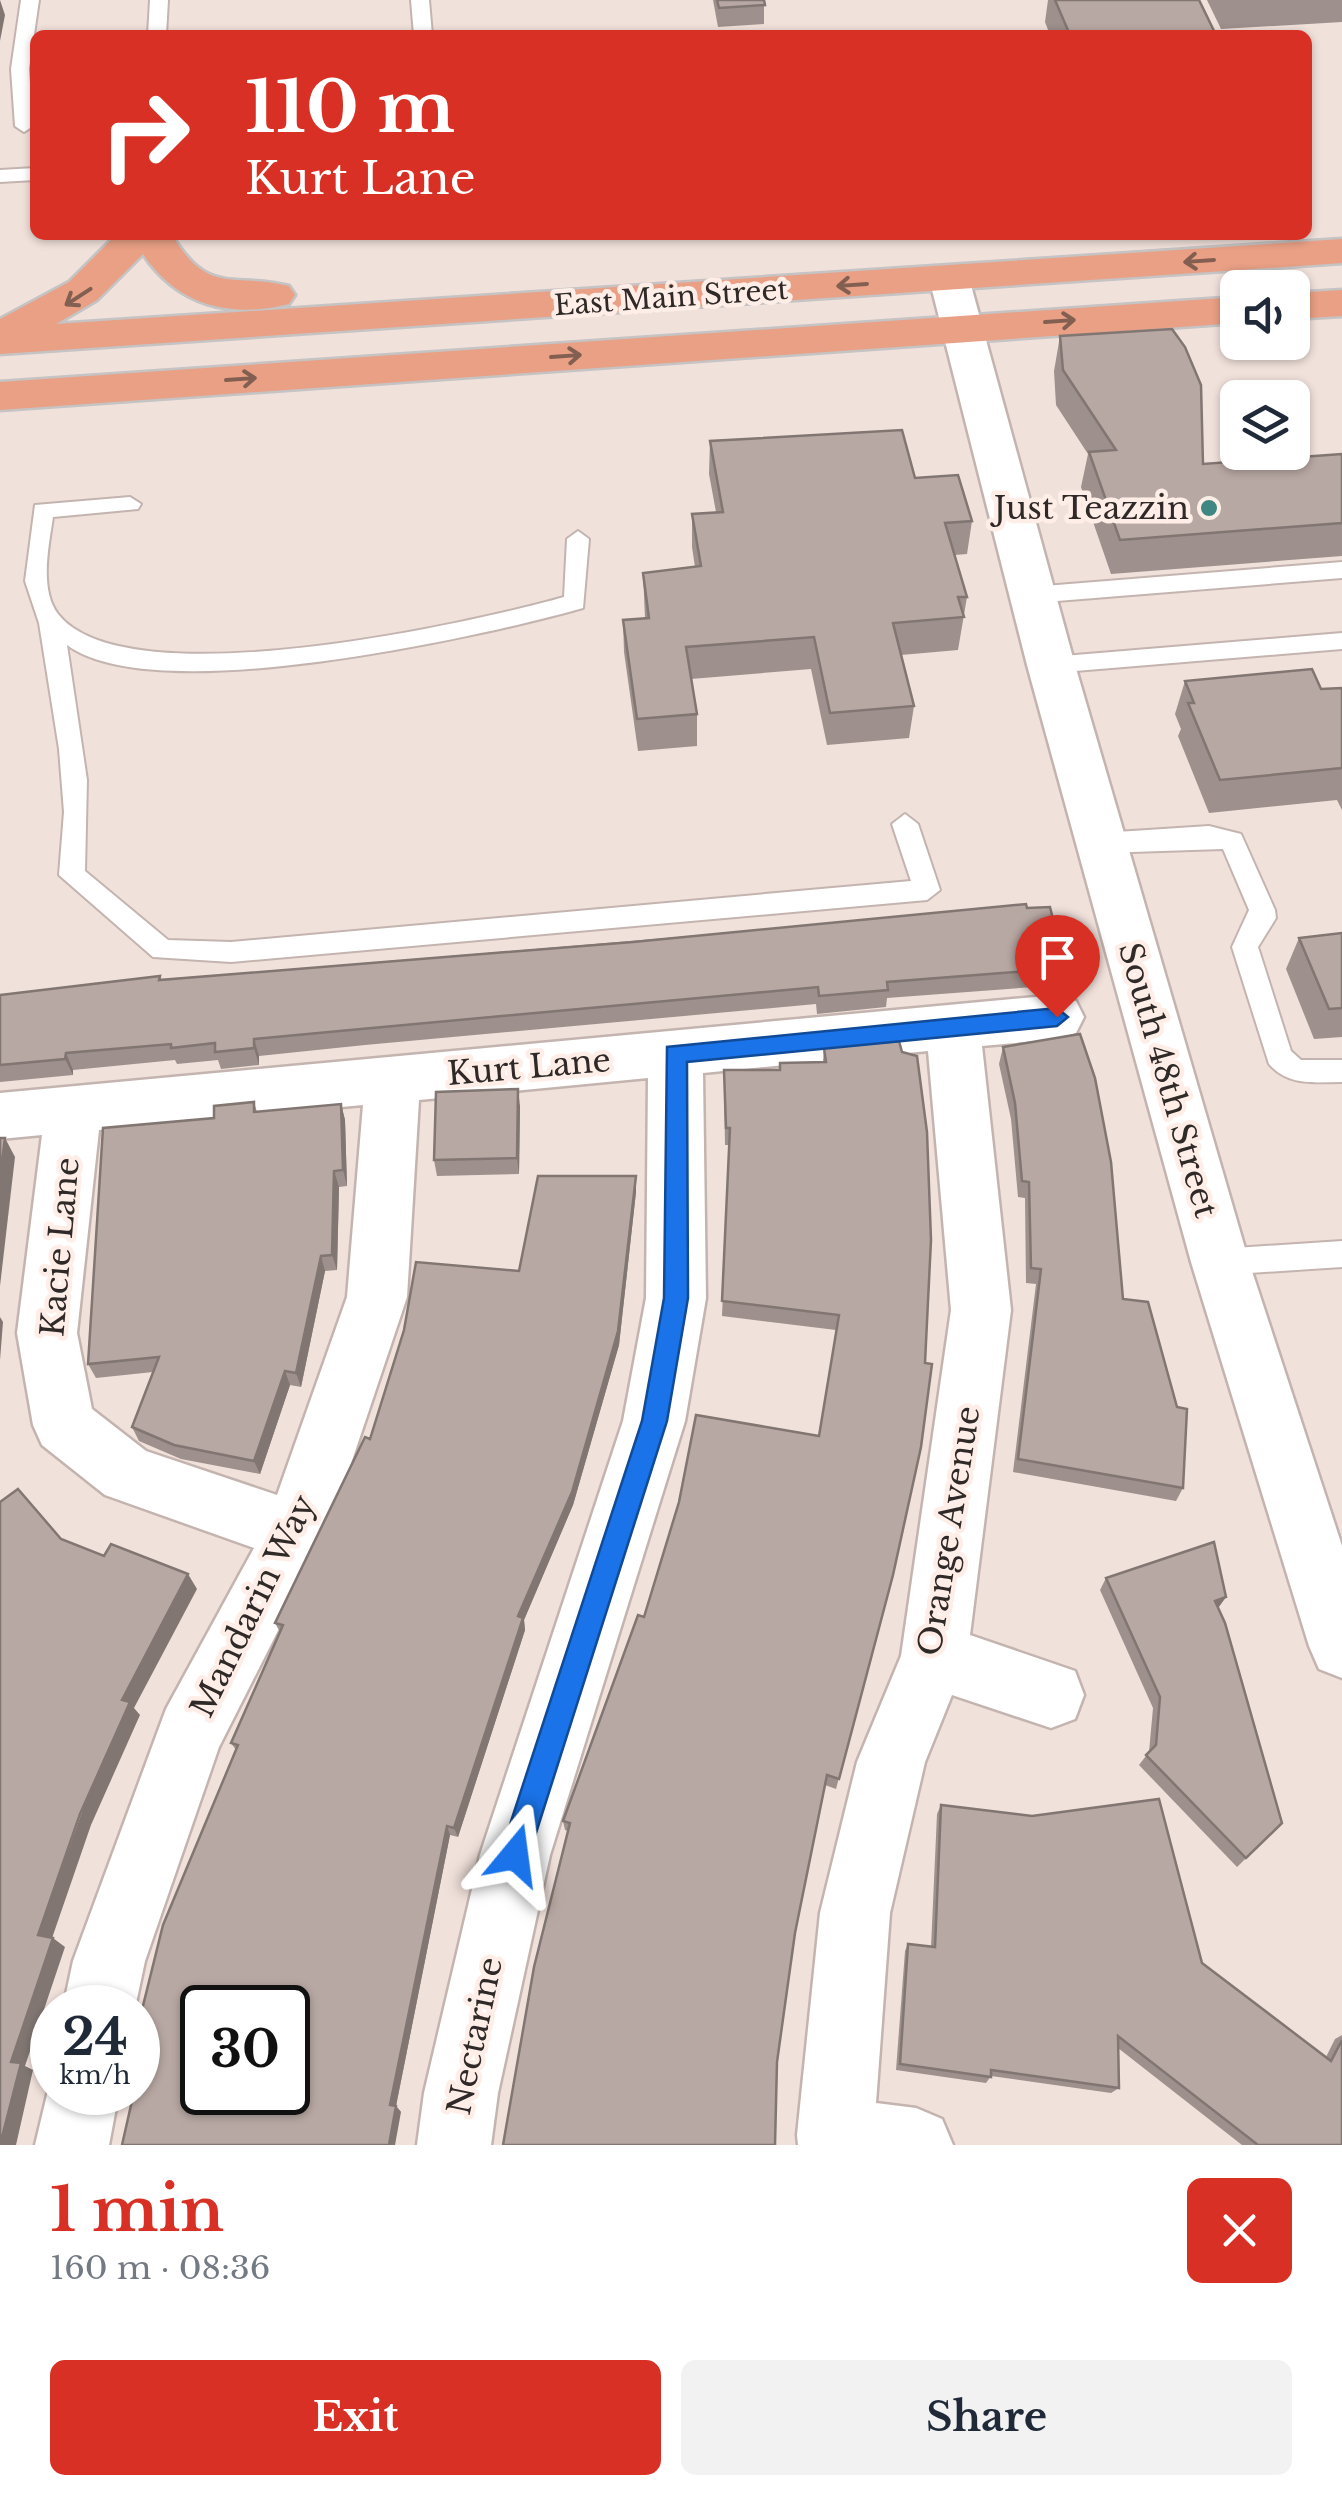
<!DOCTYPE html>
<html lang="en">
<head>
<meta charset="utf-8">
<style>
	body { margin:0; font-family:"Libre Baskerville",serif; background:#f2f2f3; color:#1f2937; height:100vh; display:flex; flex-direction:column; font-size:38px; white-space:nowrap }
	* { box-sizing:border-box; margin:0 }
	p { font-size:32px; color:#747a83 }
	.icon { flex:none; width:55px; height:55px; fill:none; stroke:currentColor; stroke-width:2; stroke-linecap:round; stroke-linejoin:round }
	.map { position:relative; height:2145px; overflow:hidden }
	.sheet { display:flex; flex-direction:column; background:#fff; flex:1 }
	.sheet>* { flex:none }
	.top-card { position:absolute; left:30px; top:30px; width:1282px; height:210px; border-radius:15px; box-shadow:0 2px 8px #0004; background:#d93025; color:#fff; overflow:hidden }
	.tools { position:absolute; left:1220px; top:270px; display:grid; gap:20px }
	.tools a { display:grid; place-items:center; width:90px; height:90px; border-radius:15px; background:#fff; box-shadow:0 2px 8px #0004; font-size:50px }
	.speed { position:absolute; left:30px; top:1985px; display:flex; gap:20px; font-size:50px; font-weight:700; text-align:center }
	.speed>* { display:grid; place-content:center; width:130px; height:130px; border-radius:50%; background:#fff; box-shadow:0 2px 8px #0004; line-height:1 }
	.speed small { font-size:25px; font-weight:400 }
	.speed .limit { border:5px solid #111; border-radius:15px; background:#fff; color:#111 }
	.pin { position:absolute; display:grid; place-items:center; width:85px; height:85px; color:#fff; margin:-102px -42px; border-radius:50% 50% 50% 0; rotate:-45deg; box-shadow:0 0 10px #0007 }
	.pin .icon { rotate:45deg }
	.me { position:absolute; width:110px; margin:-55px; rotate:16deg; stroke-linejoin:round; filter:drop-shadow(0 0 8px #0008) }
	.turn { display:flex; align-items:center; gap:35px; height:210px; padding:0 50px; font-size:45px }
	.turn .icon { width:130px; height:130px; stroke-width:2.5 }
	.turn b { display:block; font-size:70px; line-height:85px }
	.round { display:grid; place-items:center; flex:none; width:105px; height:105px; border-radius:15px; background:#f2f2f3 }
	.headline { display:flex; align-items:center; justify-content:space-between; height:170px; padding:0 50px }
	h1 { font-size:60px; font-weight:700; line-height:75px; color:#d93025 }
	.primary-button { display:flex; gap:20px; margin-top:auto; padding:20px 50px }
	.primary-button a { flex:1; height:115px; border-radius:15px; background:#d93025; color:#fff; font-size:40px; font-weight:700; line-height:115px; text-align:center }
	.primary-button a+a { background:#f2f2f3; color:#1f2937 }
	.map>svg:first-child { display:block }
</style>
</head>
<body>
<div class="map">
<svg width="1342" height="2145" viewBox="0 0 1342 2145">
	<rect width="100%" height="100%" fill="#f1e1db"/>
	<g fill="none" stroke-linecap="round" stroke-linejoin="round">
		<defs>
			<g id="service">
				<path d="M21 0H39L29 69 33 126 24 132 15 126 11 69Z"/>
				<path d="M150 0H168L166 35H148Z"/>
				<path d="M411 0H429L432 35H414Z"/>
				<path d="M35 168V180L0 182V170Z"/>
				<path d="M130 497 141 504 138 509 53 517C49 545 39 589 58 614 125 700 469 624 564 597L567 539 578 531 589 539 583 608C481 637 154 710 67 645L87 780 85 871 168 940 231 942 911 881 892 824 905 814 918 824 940 890 927 900 231 962 153 957 59 875 64 812 59 749 39 623 25 581 35 505Z"/>
				<path d="M1342 562V578L1032 603 1020 595 1032 587Z"/>
				<path d="M1342 633V649L1051 673 1039 665 1051 657Z"/>
				<path d="M1209 826 1241 834 1275 910 1276 918 1258 947 1291 1051 1301 1060H1342V1082C1315 1082 1289 1087 1269 1064L1232 947 1249 910 1223 849 1101 853 1088 843 1101 833Z"/>
				<path d="M1342 1241V1267L1220 1275 1210 1271 1205 1262 1210 1253 1220 1249Z"/>
			</g>
			<g id="minor">
				<path d="M949 266 963 269 969 278 1075 665 1249 1262 1342 1546V1678L1319 1669 1309 1646 1191 1262 1027 665 929 278 935 269Z"/>
				<path d="M1057 995 1076 1001 1084 1017 1076 1033 1057 1039 982 1046 1011 1310 970 1635 1075 1671 1084 1695 1075 1719 1051 1728 952 1695 925 1762 890 1913 876 2103 916 2108 942 2119 953 2145H798L797 2135 820 1913 857 1762 901 1656 951 1310 928 1051 703 1073 706 1298 685 1421 550 1855 498 2093 491 2145H417L424 2093 480 1855 623 1421 646 1298 648 1078 419 1100 407 1297 328 1532 219 1747 145 1961 135 2008H63L73 1961 166 1709 254 1548 105 1495 42 1445 33 1425 17 1333 42 1135 0 1139V1093ZM363 1105 347 1297 277 1495 146 1451 92 1409 77 1333 99 1130Z"/>
				<path d="M52 2074V2092H119L109 2145H35Z"/>
			</g>
			<g id="primary">
				<path d="M116 235H172C209 297 232 272 289 286L295 295 289 304C230 319 177 305 143 254L97 300 56 324 1342 239V263L0 354V319L69 282Z"/>
				<path d="M1342 290V316L1292 319V293Z"/>
				<path d="M1238 297V323L0 410V382Z"/>
			</g>
		</defs>
		<use href="#service" stroke="#c4b4af" stroke-width="4"/>
		<use href="#minor" stroke="#c4b4af" stroke-width="5"/>
		<use href="#primary" stroke="#c5c3c3" stroke-width="5"/>
		<use href="#service" fill="#fff" fill-rule="evenodd"/>
		<use href="#minor" fill="#fff" fill-rule="evenodd"/>
		<use href="#primary" fill="#e9a085" fill-rule="evenodd"/>
	</g>
	<g fill="#9e908c">
		<path d="M713 0H764V24L718 27Z"/>
		<path d="M1048 0H1199L1216 35H1050L1045 22Z"/>
		<path d="M1207 0H1342V22L1221 29Z"/>
		<path d="M1060 336 1203 464 1342 454V556L1111 574 1081 487 1088 454 1056 405 1054 371Z"/>
		<path d="M710 441 915 478 972 521 967 554 955 555 967 597 958 650 901 655 914 706 909 738 827 745 811 669 691 679 697 714V746L638 751 624 652 623 620 645 618 643 573 695 567 692 547V514L716 512 709 474Z"/>
		<path d="M1185 681 1321 689 1342 688V810L1337 800 1209 813 1178 736 1181 729 1175 714Z"/>
		<path d="M1027 908 1065 968 1061 985 887 998 886 1007 817 1014 816 1004 365 1045 259 1056V1065L221 1069 218 1060 177 1064 175 1060 73 1070V1075L0 1082V995L160 976 161 980Z"/>
		<path d="M1342 933V1037L1314 1039 1286 969 1299 938Z"/>
		<path d="M1003 1047 1123 1299 1183 1488 1176 1501 1013 1472 1036 1284 1026 1283 1025 1198 1018 1197 1011 1119 999 1064Z"/>
		<path d="M824 1048 893 1575 836 1789 825 1785 568 1831 565 1830 563 1821 644 1617 819 1436 836 1330 722 1316 729 1145H725L724 1086V1070H779L780 1063 823 1062Z"/>
		<path d="M254 1102 257 1112 341 1104 345 1120 347 1186 339 1187 337 1270 325 1271 301 1387 290 1385 260 1474 181 1459 139 1441 132 1427 153 1372 96 1378 88 1364 214 1118Z"/>
		<path d="M520 1106 519 1174 437 1176 434 1160Z"/>
		<path d="M636 1176V1192L619 1345 573 1505 524 1620 525 1630 458 1837 450 1835 396 2106 401 2112 146 2038 138 2032 236 1750 231 1743 280 1632 275 1623 370 1439 519 1271Z"/>
		<path d="M1106 1578 1226 1597 1218 1608 1282 1823 1237 1867 1139 1765 1149 1752 1153 1708 1100 1590Z"/>
		<path d="M941 1805 1202 1963 1326 2057 1335 2039 1342 2035V2145H1242L1118 2048 1119 2088 1111 2093 991 2076 986 2083 896 2070 905 1951 908 1944 931 1947 937 1814Z"/>
	</g>
	<g fill="#817672">
		<path d="M0 0 5 15 0 41Z"/>
		<path d="M254 1039 259 1056V1065L254 1048Z"/>
		<path d="M66 1053 73 1070V1075L65 1059Z"/>
		<path d="M518 1089 520 1106 519 1174 517 1158Z"/>
		<path d="M341 1104 345 1120 347 1186 343 1170Z"/>
		<path d="M5 1138 15 1157 0 1286V1177Z"/>
		<path d="M334 1171 339 1187 337 1270 332 1255Z"/>
		<path d="M636 1176V1192L619 1345 573 1505 524 1620 525 1630 458 1837 454 1828 518 1616Z"/>
		<path d="M321 1256 325 1271 301 1387 296 1373Z"/>
		<path d="M0 1317 3 1322 0 1360Z"/>
		<path d="M285 1371 290 1385 260 1474 254 1461Z"/>
		<path d="M188 1574 197 1589 134 1708 140 1715 91 1825 50 1944 38 1935 122 1700Z"/>
		<path d="M1226 1597 1218 1608 1215 1601Z"/>
		<path d="M447 1826 450 1835 395 2111 390 2105Z"/>
		<path d="M53 1938 65 1947 25 2066 33 2070 16 2145H1L11 2062Z"/>
		<path d="M396 2106 401 2112 395 2145H389Z"/>
	</g>
	<g fill="#b8a8a3" stroke="#817672" stroke-width="2.5" fill-rule="evenodd">
		<path d="M717 0H764L765 5 719 8Z"/>
		<path d="M1055 0H1199L1216 35H1070Z"/>
		<path d="M1172 329 1185 347 1201 385 1203 464 1342 454V523L1120 540 1089 452 1116 450 1063 370 1060 336Z"/>
		<path d="M902 430 915 478 958 475 972 521 945 523 967 597H958L964 617 893 623 914 706 830 713 814 637 686 647 697 714 637 719 623 620 649 618 643 573 701 566 692 514 723 512 710 441Z"/>
		<path d="M1312 669 1321 689 1342 688V768L1220 780 1188 703H1194L1185 681Z"/>
		<path d="M1026 904 1027 908 1050 907 1065 968 887 982 888 990 819 996 818 987 361 1029 254 1039V1048L215 1052V1043L171 1048V1044L66 1053 65 1059 0 1065V995L160 976 159 980 633 942Z"/>
		<path d="M1342 933V1008L1329 1009 1299 938Z"/>
		<path d="M1080 1034 1095 1078 1111 1162 1123 1299 1148 1302 1177 1407 1187 1409 1183 1488 1018 1459 1041 1269 1031 1268 1029 1182 1022 1181 1015 1103 1003 1047Z"/>
		<path d="M899 1041 902 1052 917 1056 927 1132 931 1240 925 1363 932 1364 921 1447 893 1575 839 1779 827 1775 795 1933 777 2062 775 2145H503L534 1967 570 1823 563 1821 638 1615 644 1617 679 1502 696 1415 819 1436 839 1315 722 1301 730 1128H726L724 1070H780V1063L826 1062 824 1048Z"/>
		<path d="M518 1089 517 1158 434 1160 436 1092Z"/>
		<path d="M254 1102V1112L341 1104 343 1170 334 1171 332 1255 321 1256 296 1373 285 1371 254 1461 174 1445 132 1427 159 1357 88 1364 103 1128 214 1118V1106Z"/>
		<path d="M0 1138H5L0 1177Z"/>
		<path d="M538 1176H636L618 1331 572 1492 518 1616 523 1618 454 1828 447 1826 390 2105 396 2106 389 2145H122L134 2092H138V2075L147 2033 138 2031V2026L163 1925 238 1745 231 1743 283 1625 275 1623 365 1437 370 1439 404 1330 416 1262 519 1271ZM202 2008H288V2092H202Z"/>
		<path d="M18 1489 61 1539 104 1556 111 1544 188 1574 122 1700 130 1702 80 1814 38 1935 53 1938 11 2062 21 2063 0 2145V1502Z"/>
		<path d="M1214 1542 1226 1597 1215 1601 1225 1623 1282 1823 1246 1858 1146 1755 1156 1745 1160 1697 1106 1578Z"/>
		<path d="M1159 1799 1202 1963 1331 2061 1342 2040V2145H1258L1118 2036 1119 2088 991 2070V2077L900 2064 908 1944 935 1947 941 1805 1032 1816Z"/>
	</g>
	<defs><path id="oneway-shaft" d="M-6 0H5M1.5-3L5.5 0L1.5 3" fill="none" stroke-width="1.6" stroke-linecap="round" stroke-linejoin="round" transform="scale(2.5)"/></defs>
	<g stroke="#835f51">
		<use href="#oneway-shaft" transform="translate(1199 261) rotate(176)"/>
		<use href="#oneway-shaft" transform="translate(852 285) rotate(176)"/>
		<use href="#oneway-shaft" transform="translate(78 297) rotate(147)"/>
		<use href="#oneway-shaft" transform="translate(1060 321) rotate(-4)"/>
		<use href="#oneway-shaft" transform="translate(566 356) rotate(-4)"/>
		<use href="#oneway-shaft" transform="translate(241 379) rotate(-4)"/>
	</g>
	<path fill="#1a73e8" stroke="#114b97" stroke-width="2.5" d="M1057 1008 1068 1017 1057 1026 687 1062 688 1298 667 1421 529 1855 525 1865 515 1870 505 1865 500 1855 642 1421 664 1298 667 1047Z"/>
	<circle fill="#3f8782" stroke="#ffeee8" stroke-width="4" cx="1209" cy="508" r="10"/>
	<g text-anchor="middle" stroke-width="9" stroke-linejoin="round" paint-order="stroke">
		<g font-size="28" fill="#2f2927" stroke="#ffeee8">
			<text transform="translate(671 297) rotate(-4)" y="10">East Main Street</text>
		</g>
		<g font-size="32" fill="#2f2927" stroke="#ffeee8" text-anchor="end">
			<text x="1189" y="519">Just Teazzin</text>
		</g>
		<g font-size="32" fill="#2f2927" stroke="#ffeee8">
			<text transform="translate(529 1067) rotate(-5)" y="11">Kurt Lane</text>
			<text transform="translate(1168 1080) rotate(74)" y="11">South 48th Street</text>
			<text transform="translate(60 1247) rotate(-85)" y="11">Kacie Lane</text>
			<text transform="translate(949 1531) rotate(-81)" y="11">Orange Avenue</text>
			<text transform="translate(253 1606) rotate(-64)" y="11">Mandarin Way</text>
			<text transform="translate(475 2036) rotate(-78)" y="11">Nectarine</text>
		</g>
	</g>
</svg>
<div class="tools">
<a><svg class="icon" aria-label="sound" viewBox="0 0 24 24"><path d="M4 9h4l5-4v14l-5-4H4zM17 9q2 3 0 6"/></svg></a>
<a><svg class="icon" aria-label="layers" viewBox="0 0 24 24"><path d="M12 4l9 5-9 5-9-5zM3 14l9 5 9-5"/></svg></a>
</div>
<div class="speed"><div>24<small>km/h</small></div><div class="limit">30</div></div>
<div class="pin" style="left:1057px;top:1017px;background:#d93025"><svg class="icon" aria-label="arrive" viewBox="0 0 24 24"><path d="M6 21V4h12l-3 4 3 4H6"/></svg></div>
<svg class="me" style="left:515px;top:1855px" viewBox="-20 -20 40 40"><path d="M0-17L14 15 0 8-14 15z" fill="#1a73e8" stroke="#fff" stroke-width="4"/></svg>
<div class="top-card">
<div class="turn"><svg class="icon" aria-label="right" viewBox="0 0 24 24"><path d="M7 20v-9h11M14 6l5 5-5 5"/></svg><div><b>110 m</b>Kurt Lane</div></div>
</div>
</div>
<section class="sheet">
<div class="headline"><div><h1>1 min</h1><p>160 m · 08:36</p></div><a class="round" style="background:#d93025;color:#fff"><svg class="icon" aria-label="close" viewBox="0 0 24 24"><path d="M6 6l12 12M18 6L6 18"/></svg></a></div>
<div class="primary-button"><a>Exit</a><a>Share</a></div>
</section>
</body>
</html>
